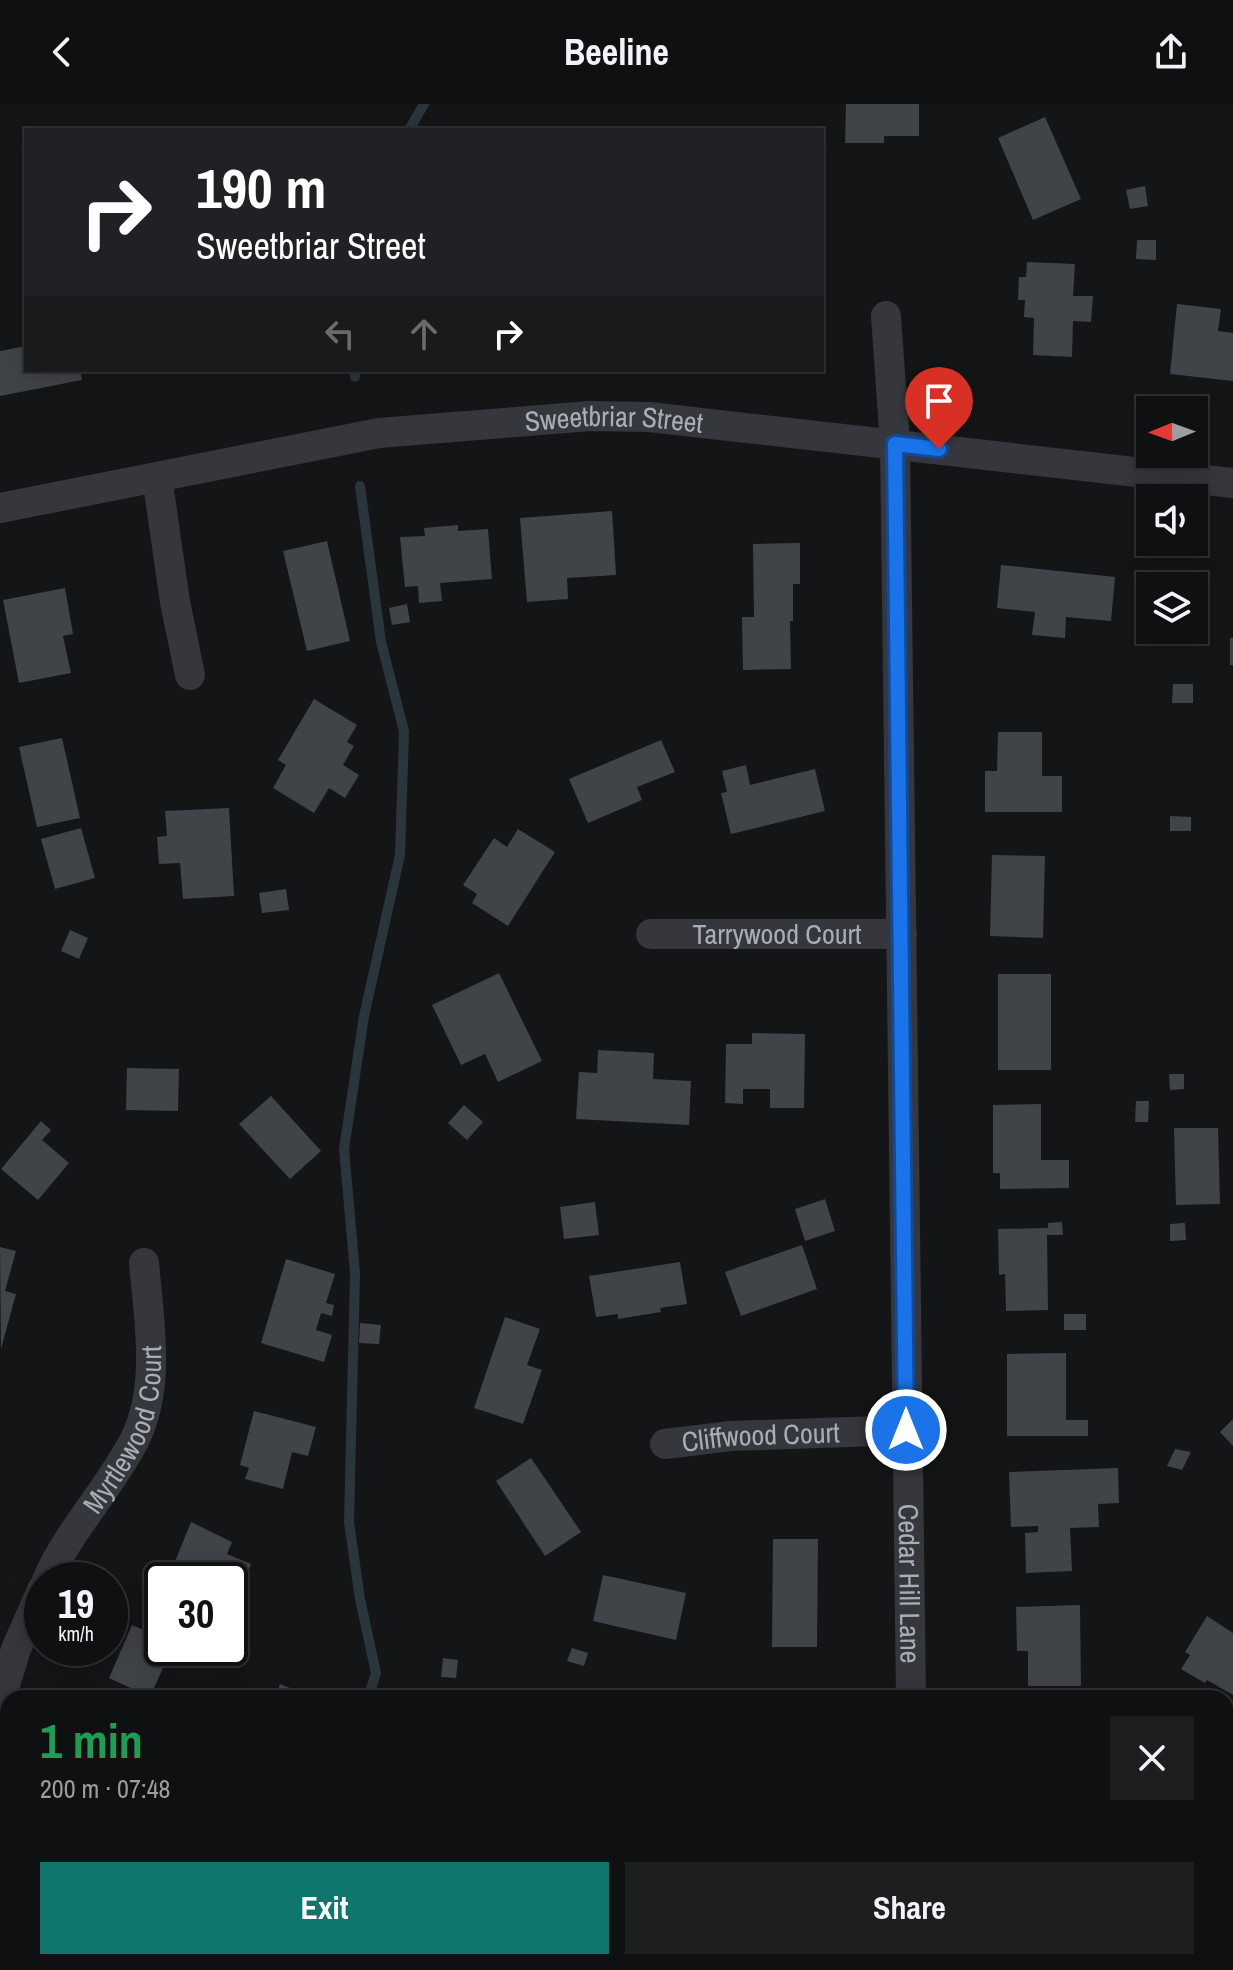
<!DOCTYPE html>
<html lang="en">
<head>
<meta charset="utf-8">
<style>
	body { margin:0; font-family:"Archivo Narrow",sans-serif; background:#1d1e1f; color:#f1f3f6; height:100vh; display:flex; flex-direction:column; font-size:30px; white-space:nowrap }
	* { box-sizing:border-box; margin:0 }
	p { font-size:26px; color:#9b9d9f }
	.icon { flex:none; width:44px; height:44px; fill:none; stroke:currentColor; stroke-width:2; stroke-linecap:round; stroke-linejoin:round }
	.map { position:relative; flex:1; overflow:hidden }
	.details { position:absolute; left:0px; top:1586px; width:1234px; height:280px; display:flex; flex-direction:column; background:#0f1011; border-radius:24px 24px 0 0; box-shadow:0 4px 20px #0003,0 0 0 2px #2f3031 }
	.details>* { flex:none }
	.hud { position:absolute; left:24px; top:24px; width:800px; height:244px; border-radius:0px; box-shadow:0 4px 20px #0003,0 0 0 2px #2f3031; background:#202124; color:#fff; overflow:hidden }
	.needle { width:52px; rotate:269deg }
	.tools { position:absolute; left:1136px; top:292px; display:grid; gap:16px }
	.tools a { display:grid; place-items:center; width:72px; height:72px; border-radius:0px; background:#0f1011; box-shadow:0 4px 20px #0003,0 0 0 2px #2f3031; font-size:40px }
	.speed { position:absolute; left:24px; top:1458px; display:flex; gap:16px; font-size:40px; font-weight:700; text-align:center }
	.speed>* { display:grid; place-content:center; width:104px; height:104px; border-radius:50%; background:#0f1011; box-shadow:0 4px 20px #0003,0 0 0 2px #2f3031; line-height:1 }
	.speed small { font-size:20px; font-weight:400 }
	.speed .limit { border:4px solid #111; border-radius:12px; background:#fff; color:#111 }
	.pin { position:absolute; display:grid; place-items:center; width:68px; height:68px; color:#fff; margin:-82px -34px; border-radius:50% 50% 50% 0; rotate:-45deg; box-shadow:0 0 8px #0007 }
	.pin .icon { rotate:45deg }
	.me { position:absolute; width:88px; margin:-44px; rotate:0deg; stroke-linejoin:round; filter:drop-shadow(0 0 6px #0008) }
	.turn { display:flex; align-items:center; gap:28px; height:168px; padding:0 40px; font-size:36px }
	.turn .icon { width:104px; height:104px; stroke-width:2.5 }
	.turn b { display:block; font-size:56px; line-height:68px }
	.lanes { display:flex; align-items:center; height:76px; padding:0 40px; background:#0003; justify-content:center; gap:40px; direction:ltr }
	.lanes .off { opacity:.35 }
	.round { display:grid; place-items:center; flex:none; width:84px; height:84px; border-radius:0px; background:#1d1e1f }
	.summary { display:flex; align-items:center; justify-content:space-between; height:136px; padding:0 40px }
	h1 { font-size:48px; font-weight:700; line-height:60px; color:#1e9e55 }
	.cta { display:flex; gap:16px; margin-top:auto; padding:16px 40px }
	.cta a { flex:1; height:92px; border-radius:0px; background:#0f766e; color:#fff; font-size:32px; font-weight:700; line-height:92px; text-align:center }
	.cta a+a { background:#1d1e1f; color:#f1f3f6 }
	header { display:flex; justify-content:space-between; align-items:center; height:104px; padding:0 40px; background:#0f1011; font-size:36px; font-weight:700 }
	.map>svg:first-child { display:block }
</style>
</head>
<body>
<header><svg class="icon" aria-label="back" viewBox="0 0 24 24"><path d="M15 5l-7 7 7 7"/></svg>Beeline<svg class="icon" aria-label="share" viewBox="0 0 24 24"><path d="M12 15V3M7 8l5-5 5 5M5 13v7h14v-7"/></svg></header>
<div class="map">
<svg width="1233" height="1866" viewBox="0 0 1233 1866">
	<rect width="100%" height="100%" fill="#141517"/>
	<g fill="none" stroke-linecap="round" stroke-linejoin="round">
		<g stroke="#2a363b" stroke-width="10">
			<path d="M409 26 424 0"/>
			<path d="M355 266V273"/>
			<path d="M360 382 381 538 404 627 400 751 364 912 344 1045 355 1169 349 1418 360 1495 376 1569 368 1594"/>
			<path d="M190 1866 192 1858"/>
		</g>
	</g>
	<g fill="#404347">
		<path d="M846 0H919V32H884V39H845Z"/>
		<path d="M1045 13 1081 95 1033 116 998 34Z"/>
		<path d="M1145 82 1148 102 1130 105 1126 86Z"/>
		<path d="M1137 136H1156V156L1136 155Z"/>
		<path d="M1027 158 1075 160 1073 192H1093L1091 218 1073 217 1072 253 1033 251 1034 214 1024 213 1025 196H1018L1019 173H1026Z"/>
		<path d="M1177 200 1221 205 1218 227 1233 229V277L1170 270Z"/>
		<path d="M26 242V266H80L82 276 0 292V247Z"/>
		<path d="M612 407 616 471 567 474 568 495 527 498 520 414Z"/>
		<path d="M458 421V427L488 425 492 475 440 479 442 497 419 499 418 482 405 483 400 433 425 432 424 424Z"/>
		<path d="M327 437 350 537 307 547 283 447Z"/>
		<path d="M800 439V480H793V517H790L791 565 743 566 742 513H754L753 440Z"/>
		<path d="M1001 461 1115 473 1111 517 1066 513 1065 534 1032 531 1035 508 997 504Z"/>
		<path d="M65 484 73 530 63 532 71 569 19 579 3 496Z"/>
		<path d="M407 500 410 518 392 521 389 504Z"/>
		<rect x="1230" y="534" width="3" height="27"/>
		<path d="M1173 580H1193V599H1172Z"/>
		<path d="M314 595 357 621 347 638 354 642 343 661 359 671 345 694 329 684 314 709 273 684 286 661 278 656Z"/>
		<path d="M998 628H1042V672H1062V708H985V667H997Z"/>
		<path d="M62 634 80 714 37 723 19 643Z"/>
		<path d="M661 636 675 668 637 683 642 696 588 719 569 675Z"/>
		<path d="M746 661 750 681 815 665 825 707 731 730 721 689 727 688 722 667Z"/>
		<path d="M229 704 234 792 183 795 180 759 159 760 157 733 167 732 165 707Z"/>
		<path d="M1170 712 1191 713V727H1170Z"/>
		<path d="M81 724 95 774 55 785 41 735Z"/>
		<path d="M518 725 555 748 508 822 472 799 477 790 463 781 494 734 507 743Z"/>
		<path d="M992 751 1045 752 1043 834 990 832Z"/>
		<path d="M286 785 289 806 262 809 259 789Z"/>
		<path d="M70 826 88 834 79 855 61 847Z"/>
		<path d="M499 869 542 957 498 978 485 950 461 961 432 901Z"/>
		<rect x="998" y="870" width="53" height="96"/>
		<path d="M752 929 805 930 804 1004H770V985H743V1000L725 999 726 940H752Z"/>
		<path d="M598 946 654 949 653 975 691 977 689 1021 576 1015 579 968 597 969Z"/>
		<path d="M127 964 179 965 178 1007 126 1006Z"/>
		<path d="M1169 970H1184V985L1170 986Z"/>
		<path d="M271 992 321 1047 290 1075 239 1020Z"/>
		<path d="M1136 997H1149L1148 1018H1135Z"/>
		<path d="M1041 1000V1056H1069V1084L1000 1085V1069H993V1001Z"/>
		<path d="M464 1001 483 1018 467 1036 448 1019Z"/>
		<path d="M41 1017 51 1026 42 1036 69 1059 38 1096 1 1065Z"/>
		<path d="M1174 1024H1218L1220 1100 1176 1101Z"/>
		<path d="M825 1095 835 1127 805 1137 795 1105Z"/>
		<path d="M595 1098 599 1131 564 1135 560 1103Z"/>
		<path d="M1062 1118 1063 1131H1047L1048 1206 1006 1207 1005 1170 999 1171 998 1125 1048 1124V1119Z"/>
		<path d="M1185 1119 1186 1136 1170 1137V1120Z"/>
		<path d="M802 1141 817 1185 741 1212 725 1168Z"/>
		<path d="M0 1143 16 1147 5 1187 16 1190 1 1245Z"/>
		<path d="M286 1155 335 1170 326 1199 334 1201 332 1212 321 1209 316 1226 332 1231 324 1258 261 1239Z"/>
		<path d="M680 1158 687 1200 660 1204 661 1208 618 1215V1210L596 1213 589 1172Z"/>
		<rect x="1064" y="1210" width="22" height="16"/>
		<path d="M505 1213 540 1225 527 1261 542 1266 523 1320 474 1304Z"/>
		<path d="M360 1219 381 1221 379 1240 359 1239Z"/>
		<path d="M1066 1249V1316H1088V1332H1007V1250Z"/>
		<path d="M254 1307 316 1323 308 1352 292 1348 283 1385 245 1375 249 1364 240 1361Z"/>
		<path d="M1233 1315V1342L1220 1328Z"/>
		<path d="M1175 1345 1191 1348 1182 1366 1167 1362Z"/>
		<path d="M531 1354 581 1428 545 1452 496 1377Z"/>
		<path d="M1118 1364 1119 1399 1098 1400 1099 1423 1070 1424 1072 1467 1026 1469 1025 1429 1038 1428V1422L1011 1423 1009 1368Z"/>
		<path d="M191 1418 232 1438 227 1450 251 1460 237 1495 230 1492V1476H177L180 1468 172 1465Z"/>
		<path d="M773 1435H818L817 1543H772Z"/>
		<path d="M603 1471 686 1489 676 1536 593 1517Z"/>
		<path d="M1080 1501 1081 1582H1028V1547H1017L1016 1503Z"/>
		<path d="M1207 1512 1233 1529V1591L1207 1576 1205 1579 1181 1565 1190 1551 1185 1548Z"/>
		<path d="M132 1521 162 1534V1544H172L150 1593 109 1574Z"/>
		<path d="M572 1544 588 1549 584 1562 567 1557Z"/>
		<path d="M443 1554 458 1556 456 1574 441 1573Z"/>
		<path d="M280 1580 297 1587 295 1594H275Z"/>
		<path d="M1226 1739H1230L1228 1759H1226Z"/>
		<path d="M1226 1831H1233V1866H1180L1181 1858H1226Z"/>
		<rect x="732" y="1858" width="76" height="8"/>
		<path d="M1031 1858H1080V1866L1031 1865Z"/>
	</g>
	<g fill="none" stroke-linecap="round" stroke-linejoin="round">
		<g stroke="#35373c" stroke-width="30">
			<path id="s1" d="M886 212 895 340 911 1594"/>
			<path d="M157 373 175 498 190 571"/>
			<path id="s2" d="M0 404 379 329 590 312 649 313 1233 379"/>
			<path id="s3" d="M651 830H902"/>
			<path id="s4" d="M665 1340 731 1332 906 1326"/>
			<path id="s5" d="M47 1476C69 1426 110 1384 135 1335 161 1282 149 1216 144 1159"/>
			<path d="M0 1597 16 1545 42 1486"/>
			<path d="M912 1866V1858"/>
		</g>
	</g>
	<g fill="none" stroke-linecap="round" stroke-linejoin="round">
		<defs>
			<path id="route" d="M906 1326 895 340 939 345"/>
		</defs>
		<use href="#route" stroke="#114b97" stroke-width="20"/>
		<use href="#route" stroke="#1a73e8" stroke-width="14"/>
	</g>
	<g text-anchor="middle" stroke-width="6" stroke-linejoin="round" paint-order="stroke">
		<g font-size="28" fill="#a6aeb7" stroke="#101012">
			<text dy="10" stroke="none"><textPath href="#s2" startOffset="622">Sweetbriar Street</textPath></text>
			<text dy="10" stroke="none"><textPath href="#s3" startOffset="126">Tarrywood Court</textPath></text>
			<text dy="10" stroke="none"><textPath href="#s5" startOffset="172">Myrtlewood Court</textPath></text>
			<text dy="10" stroke="none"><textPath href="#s4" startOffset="96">Cliffwood Court</textPath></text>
			<text dy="10" stroke="none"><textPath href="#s1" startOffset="1268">Cedar Hill Lane</textPath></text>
		</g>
	</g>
</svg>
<div class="tools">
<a><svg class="needle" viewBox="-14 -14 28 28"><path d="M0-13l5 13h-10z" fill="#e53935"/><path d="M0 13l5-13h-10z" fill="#9b9d9f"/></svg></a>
<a><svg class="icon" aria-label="sound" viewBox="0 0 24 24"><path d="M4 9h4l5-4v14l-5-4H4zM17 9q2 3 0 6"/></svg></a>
<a><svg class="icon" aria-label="layers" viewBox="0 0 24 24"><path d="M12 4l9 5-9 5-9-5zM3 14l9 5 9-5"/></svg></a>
</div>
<div class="speed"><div>19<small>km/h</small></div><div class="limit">30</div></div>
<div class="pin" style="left:939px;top:345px;background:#d93025"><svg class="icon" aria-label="arrive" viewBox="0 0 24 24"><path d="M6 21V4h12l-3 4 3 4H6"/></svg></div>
<svg class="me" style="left:906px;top:1326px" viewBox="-20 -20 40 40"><circle r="17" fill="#1a73e8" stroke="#fff" stroke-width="3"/><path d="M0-11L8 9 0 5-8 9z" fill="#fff"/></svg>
<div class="hud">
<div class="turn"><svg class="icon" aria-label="right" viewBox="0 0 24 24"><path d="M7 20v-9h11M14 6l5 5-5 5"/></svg><div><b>190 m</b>Sweetbriar Street</div></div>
<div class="lanes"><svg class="icon off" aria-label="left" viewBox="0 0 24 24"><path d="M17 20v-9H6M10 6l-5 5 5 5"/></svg><svg class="icon off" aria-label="ahead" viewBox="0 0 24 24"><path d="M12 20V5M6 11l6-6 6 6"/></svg><svg class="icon" aria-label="right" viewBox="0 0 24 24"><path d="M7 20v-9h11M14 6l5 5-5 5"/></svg></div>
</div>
<section class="details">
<div class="summary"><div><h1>1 min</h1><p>200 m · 07:48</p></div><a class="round"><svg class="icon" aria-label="close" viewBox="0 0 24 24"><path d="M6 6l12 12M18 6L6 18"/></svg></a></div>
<div class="cta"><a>Exit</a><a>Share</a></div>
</section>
</div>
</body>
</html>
